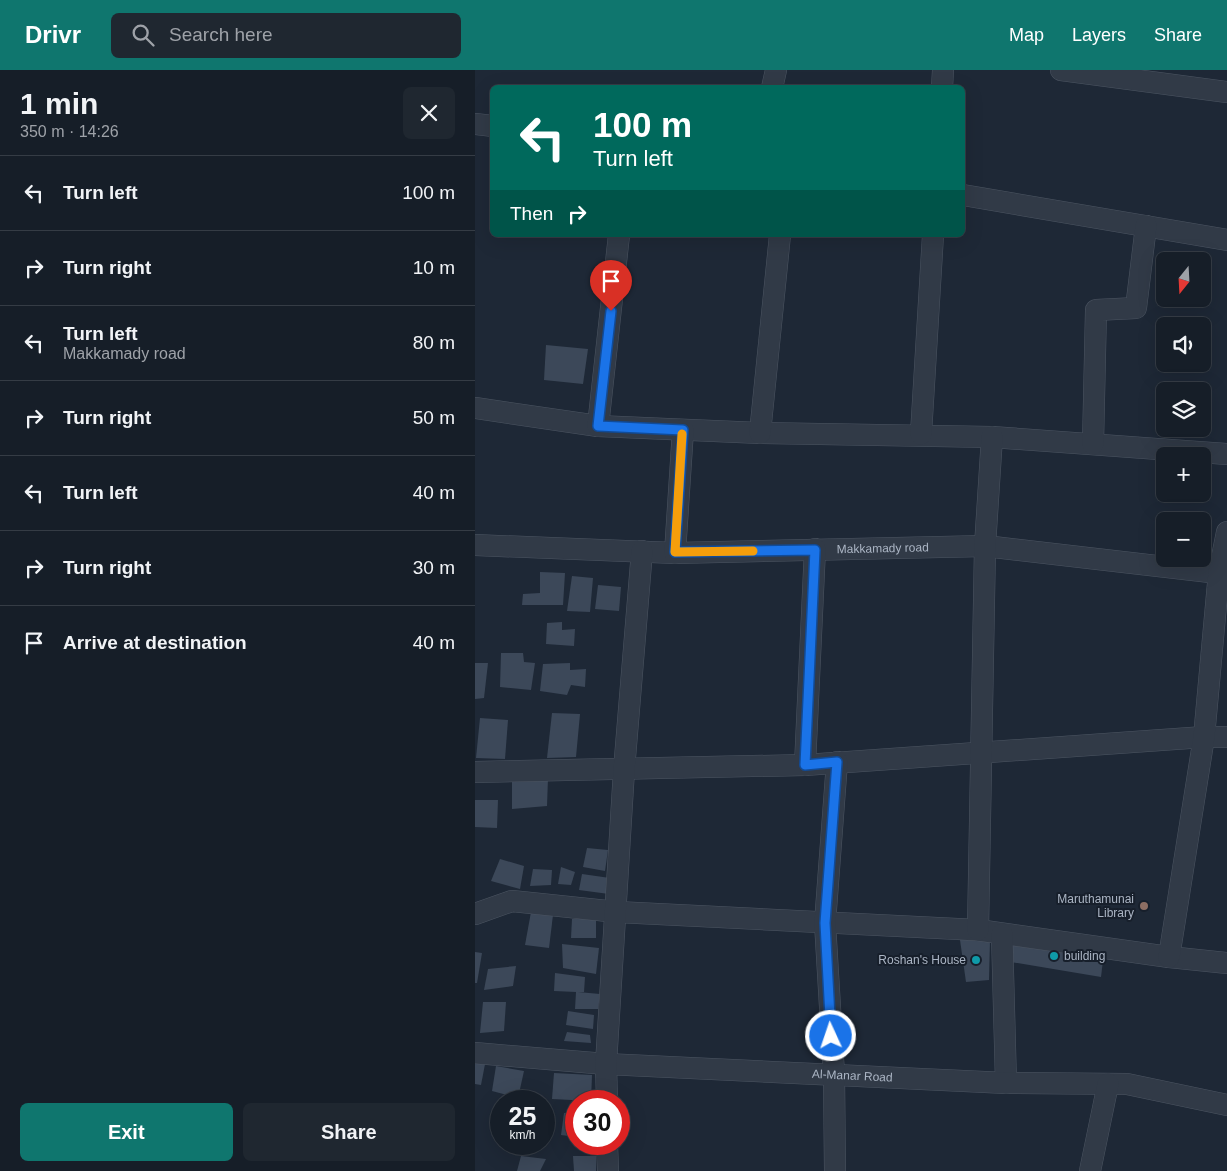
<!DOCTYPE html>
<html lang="en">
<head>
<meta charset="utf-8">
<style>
	body { margin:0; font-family:Arial,sans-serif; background:#1f2730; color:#f1f3f6; height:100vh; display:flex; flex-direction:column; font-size:19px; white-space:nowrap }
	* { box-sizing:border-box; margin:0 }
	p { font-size:16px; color:#9ea2a8 }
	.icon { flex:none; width:28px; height:28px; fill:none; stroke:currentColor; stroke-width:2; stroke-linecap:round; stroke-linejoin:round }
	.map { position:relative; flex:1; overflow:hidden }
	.panel { display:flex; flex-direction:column; background:#161e28; width:475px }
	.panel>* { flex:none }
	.guide { position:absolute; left:15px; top:15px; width:475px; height:152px; border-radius:8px; box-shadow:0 5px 20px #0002,0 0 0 1px #353c45; background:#00695c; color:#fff; overflow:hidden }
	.needle { width:32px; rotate:198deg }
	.fabs { position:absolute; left:681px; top:182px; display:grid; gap:10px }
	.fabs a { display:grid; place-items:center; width:55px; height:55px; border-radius:8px; background:#161e28; box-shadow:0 5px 20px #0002,0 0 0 1px #353c45; font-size:25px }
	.speed { position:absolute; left:15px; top:1020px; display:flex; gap:10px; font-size:25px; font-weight:700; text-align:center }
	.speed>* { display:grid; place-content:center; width:65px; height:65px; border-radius:50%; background:#161e28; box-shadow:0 5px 20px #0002,0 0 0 1px #353c45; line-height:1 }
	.speed small { font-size:12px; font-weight:400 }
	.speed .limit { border:8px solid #d22; background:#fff; color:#111 }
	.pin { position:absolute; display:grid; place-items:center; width:42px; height:42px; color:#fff; margin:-51px -21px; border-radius:50% 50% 50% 0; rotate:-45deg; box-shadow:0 0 5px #0007 }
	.pin .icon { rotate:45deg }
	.me { position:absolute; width:55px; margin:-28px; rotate:357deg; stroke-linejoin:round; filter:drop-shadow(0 0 4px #0008) }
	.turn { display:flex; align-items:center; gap:18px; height:105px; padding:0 20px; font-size:22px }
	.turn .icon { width:65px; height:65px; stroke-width:2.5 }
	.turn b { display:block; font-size:35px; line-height:42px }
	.then { display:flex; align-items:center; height:48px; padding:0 20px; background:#0003; gap:10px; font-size:19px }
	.round { display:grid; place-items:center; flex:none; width:52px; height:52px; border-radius:8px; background:#1f2730 }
	.overview { display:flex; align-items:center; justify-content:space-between; height:85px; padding:0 20px }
	h1 { font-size:30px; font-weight:600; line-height:38px }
	.action { display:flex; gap:10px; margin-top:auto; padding:10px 20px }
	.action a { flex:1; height:58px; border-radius:8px; background:#0f766e; color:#fff; font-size:20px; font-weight:600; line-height:58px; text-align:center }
	.action a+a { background:#1f2730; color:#f1f3f6 }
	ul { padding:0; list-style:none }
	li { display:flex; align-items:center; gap:15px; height:75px; padding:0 20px; border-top:1px solid #353c45 }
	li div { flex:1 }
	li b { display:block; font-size:19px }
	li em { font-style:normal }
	header { display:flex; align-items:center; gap:30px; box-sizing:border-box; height:70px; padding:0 25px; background:#0f766e; color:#fff }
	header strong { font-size:24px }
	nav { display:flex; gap:28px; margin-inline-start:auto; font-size:18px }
	.search { width:350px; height:45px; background:#1f2730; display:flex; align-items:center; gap:12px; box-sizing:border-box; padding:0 18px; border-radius:8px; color:#9ea2a8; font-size:19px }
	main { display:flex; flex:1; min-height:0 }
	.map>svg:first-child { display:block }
</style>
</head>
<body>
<header>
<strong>Drivr</strong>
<div class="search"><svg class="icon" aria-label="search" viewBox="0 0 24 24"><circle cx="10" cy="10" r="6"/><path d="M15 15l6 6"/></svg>Search here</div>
<nav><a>Map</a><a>Layers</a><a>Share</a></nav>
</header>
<main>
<section class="panel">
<div class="overview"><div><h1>1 min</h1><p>350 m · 14:26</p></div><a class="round"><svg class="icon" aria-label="close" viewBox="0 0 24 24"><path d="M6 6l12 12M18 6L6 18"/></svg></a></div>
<ul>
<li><svg class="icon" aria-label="left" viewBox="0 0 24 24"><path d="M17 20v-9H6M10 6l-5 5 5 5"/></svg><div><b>Turn left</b></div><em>100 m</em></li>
<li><svg class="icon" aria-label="right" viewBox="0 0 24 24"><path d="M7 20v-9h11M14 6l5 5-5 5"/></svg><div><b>Turn right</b></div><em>10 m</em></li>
<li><svg class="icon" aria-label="left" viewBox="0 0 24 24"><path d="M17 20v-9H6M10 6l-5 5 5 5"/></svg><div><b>Turn left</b><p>Makkamady road</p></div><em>80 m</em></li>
<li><svg class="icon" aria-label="right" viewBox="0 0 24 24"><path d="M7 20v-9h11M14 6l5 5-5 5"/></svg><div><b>Turn right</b></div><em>50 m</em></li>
<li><svg class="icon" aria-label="left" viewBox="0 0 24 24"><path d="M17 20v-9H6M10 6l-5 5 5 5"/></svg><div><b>Turn left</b></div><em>40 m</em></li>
<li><svg class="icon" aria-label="right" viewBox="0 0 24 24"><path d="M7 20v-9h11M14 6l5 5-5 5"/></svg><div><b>Turn right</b></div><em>30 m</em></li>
<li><svg class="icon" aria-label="arrive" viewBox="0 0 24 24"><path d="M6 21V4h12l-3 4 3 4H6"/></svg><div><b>Arrive at destination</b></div><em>40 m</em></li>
</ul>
<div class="action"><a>Exit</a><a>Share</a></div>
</section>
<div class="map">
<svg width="752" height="1101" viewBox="0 0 752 1101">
	<rect width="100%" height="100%" fill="#1e2836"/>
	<g fill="#3c4859">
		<path d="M71 275 113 279 108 314 69 310Z"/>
		<path d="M65 502 90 503 88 535H47L48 524 65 523Z"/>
		<path d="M97 506 118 508 115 542 92 541Z"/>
		<path d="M123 515 146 517 144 541 120 539Z"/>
		<path d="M87 552V560L100 559 99 576 71 574 72 553Z"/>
		<path d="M26 583H48L49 592 60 593 56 620 25 617Z"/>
		<path d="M0 593H13L9 628 0 629Z"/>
		<path d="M95 593V600L111 599 110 617 96 615 92 625 65 621 68 594Z"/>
		<path d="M77 643 105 644 101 687 72 688Z"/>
		<path d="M5 648 33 650 30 689 1 688Z"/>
		<path d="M73 708 72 736 37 739V710Z"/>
		<path d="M0 730H23L22 758 0 757Z"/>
		<path d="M112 778 133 780 130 801 108 797Z"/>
		<path d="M25 789 49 796 45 819 16 811Z"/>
		<path d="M86 797 100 802 96 815 83 814Z"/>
		<path d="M58 799 77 800 76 815 55 816Z"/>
		<path d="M107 804 135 808 134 824 104 820Z"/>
		<path d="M56 842 78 845 74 878 50 875Z"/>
		<path d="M121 847V868H96L97 849Z"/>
		<path d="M530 867 629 882 626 907 530 891Z"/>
		<path d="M485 870H515L514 910 491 912Z"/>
		<path d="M87 874 124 878 121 904 88 898Z"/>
		<path d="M0 882 7 883 2 913H0Z"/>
		<path d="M41 896 38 916 9 920 13 899Z"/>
		<path d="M80 903 110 907 109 922H103L125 924 123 939H100L101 922 79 921Z"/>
		<path d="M8 932H31L29 961 5 963Z"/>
		<path d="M93 941 119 945 118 959 91 955Z"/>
		<path d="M92 962 115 965 116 973 89 971Z"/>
		<path d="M0 988 11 989 6 1015 0 1014Z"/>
		<path d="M21 996 49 1001 43 1028 17 1021Z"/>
		<path d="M79 1003 117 1005 116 1031 77 1029Z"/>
		<path d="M89 1043 101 1044V1067L86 1065Z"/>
		<path d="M46 1086 71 1089 65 1101H42Z"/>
		<path d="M98 1086H121V1101H99Z"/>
	</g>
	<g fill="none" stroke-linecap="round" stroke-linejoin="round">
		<defs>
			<g id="street">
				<path d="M586 0 752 22"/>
				<path d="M297 18 301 0"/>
				<path d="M467 18 468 0"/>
				<path d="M0 54 18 56"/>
				<path d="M488 125 752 170"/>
				<path d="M0 338 123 356 285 363 517 367 752 384"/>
				<path d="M123 356 144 165"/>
				<path d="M285 363 305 165"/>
				<path d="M446 364 458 165"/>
				<path d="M618 374 621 240 661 238 671 156"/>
				<path id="s1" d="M0 475 200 483 510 476 752 504"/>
				<path d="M200 483 208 360"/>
				<path d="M330 695 340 479"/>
				<path d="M0 702 330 695 729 667H752"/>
				<path d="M0 844 37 831 142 842 503 860 694 887 752 893"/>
				<path d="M503 860 510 476 517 367"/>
				<path d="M527 864 531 1013"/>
				<path d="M694 887 729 667 744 502 752 462"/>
				<path id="s2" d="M0 983 131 994 531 1013 652 1014 752 1035"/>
				<path d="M132 1031 131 994 149 700 167 481"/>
				<path d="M132 1074 133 1101"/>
				<path d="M360 1101 359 1004 350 853 362 692"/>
				<path d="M615 1101 633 1014"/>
			</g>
		</defs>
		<use href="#street" stroke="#4c5562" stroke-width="22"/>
		<use href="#street" stroke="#313a47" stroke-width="21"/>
	</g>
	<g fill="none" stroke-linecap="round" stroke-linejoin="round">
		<defs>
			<path id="route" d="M136 241 123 356 208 360 200 482 340 480 330 695 362 692 350 853 356 966"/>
		</defs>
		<use href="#route" stroke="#114b97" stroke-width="12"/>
		<use href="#route" stroke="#1a73e8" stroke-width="9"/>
		<path stroke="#f59e0b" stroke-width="9" d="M207 364 200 482 278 481"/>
	</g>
	<circle fill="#8d6e63" stroke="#171f2b" stroke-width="2" cx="669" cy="836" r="5"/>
	<g fill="#0f9aa8" stroke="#171f2b" stroke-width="2">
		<circle cx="579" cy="886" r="5"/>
		<circle cx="501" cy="890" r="5"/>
	</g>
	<g text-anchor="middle" stroke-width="4" stroke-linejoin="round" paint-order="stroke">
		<g font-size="12" fill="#abb5c4" stroke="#171f2b">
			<text dy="4" stroke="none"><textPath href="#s1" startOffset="408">Makkamady road</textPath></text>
			<text dy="4" stroke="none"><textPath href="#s2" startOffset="378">Al-Manar Road</textPath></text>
		</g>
		<g font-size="12" fill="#abb5c4" stroke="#171f2b" text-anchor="end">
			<text x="659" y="833">Maruthamunai<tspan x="659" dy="14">Library</tspan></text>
			<text x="589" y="890" text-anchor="start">building</text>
			<text x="491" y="894">Roshan's House</text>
		</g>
	</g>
</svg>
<div class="fabs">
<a><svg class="needle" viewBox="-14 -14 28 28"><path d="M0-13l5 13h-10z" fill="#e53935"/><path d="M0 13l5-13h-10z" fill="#9ea2a8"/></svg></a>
<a><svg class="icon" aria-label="sound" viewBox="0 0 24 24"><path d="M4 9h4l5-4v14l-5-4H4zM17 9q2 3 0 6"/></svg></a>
<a><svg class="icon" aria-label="layers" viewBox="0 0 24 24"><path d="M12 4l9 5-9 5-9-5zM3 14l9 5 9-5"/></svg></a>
<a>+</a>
<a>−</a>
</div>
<div class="speed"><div>25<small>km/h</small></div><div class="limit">30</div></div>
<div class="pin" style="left:136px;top:241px;background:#d93025"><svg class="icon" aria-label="arrive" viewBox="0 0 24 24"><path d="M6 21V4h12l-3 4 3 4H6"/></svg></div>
<svg class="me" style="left:356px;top:966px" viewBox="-20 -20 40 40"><circle r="17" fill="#1a73e8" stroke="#fff" stroke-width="3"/><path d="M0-11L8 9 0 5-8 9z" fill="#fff"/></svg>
<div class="guide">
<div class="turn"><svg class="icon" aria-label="left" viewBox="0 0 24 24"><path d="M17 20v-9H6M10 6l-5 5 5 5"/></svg><div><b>100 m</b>Turn left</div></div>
<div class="then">Then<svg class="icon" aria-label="right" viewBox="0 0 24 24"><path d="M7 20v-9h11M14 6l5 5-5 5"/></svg></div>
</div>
</div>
</main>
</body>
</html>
